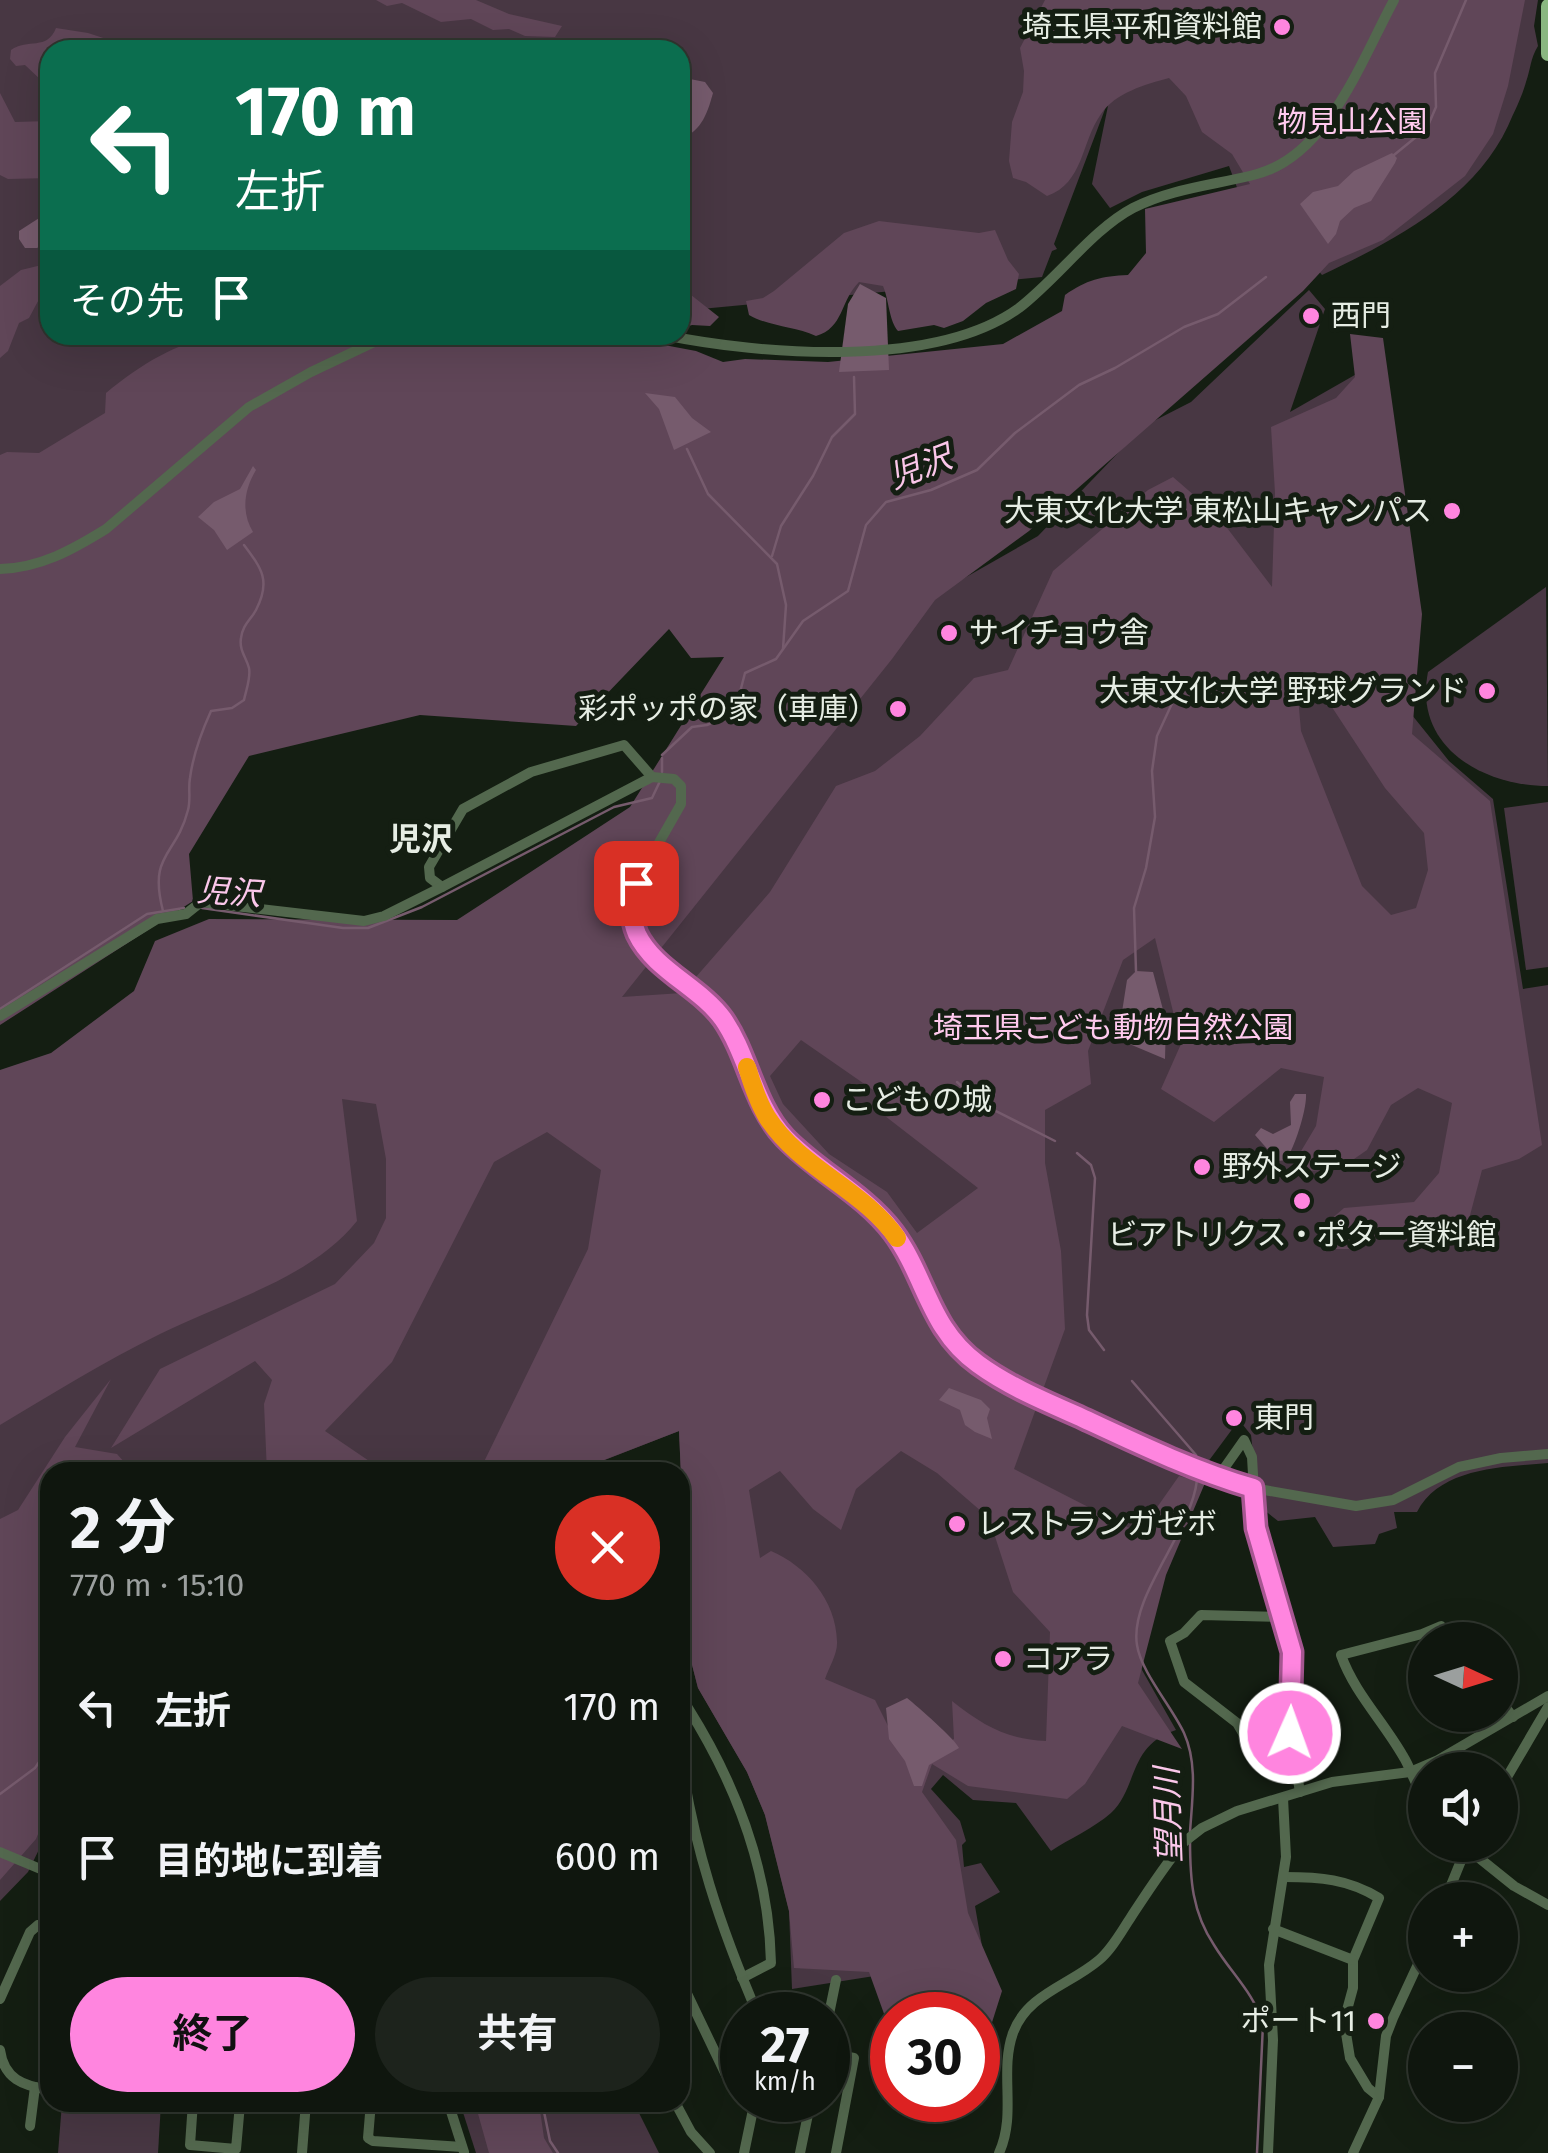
<!DOCTYPE html>
<html lang="ja">
<head>
<meta charset="utf-8">
<style>
	body { margin:0; font-family:"Fira Sans","Noto Sans JP",sans-serif; background:#1d231c; color:#f1f3f6; height:100vh; display:flex; flex-direction:column; font-size:38px; white-space:nowrap }
	* { box-sizing:border-box; margin:0 }
	p { font-size:32px; color:#9b9f9e }
	.icon { flex:none; width:55px; height:55px; fill:none; stroke:currentColor; stroke-width:2; stroke-linecap:round; stroke-linejoin:round }
	.map { position:relative; flex:1; overflow:hidden }
	.drawer { position:absolute; left:40px; top:1462px; width:650px; height:650px; display:flex; flex-direction:column; background:#0f160e; border-radius:30px; box-shadow:0 10px 40px #0002,0 0 0 2px #2f352e }
	.drawer>* { flex:none }
	.top-card { position:absolute; left:40px; top:40px; width:650px; height:305px; border-radius:30px; box-shadow:0 10px 40px #0002,0 0 0 2px #2f352e; background:#0b6e4f; color:#fff; overflow:hidden }
	.needle { width:65px; rotate:94deg }
	.controls { position:absolute; left:1408px; top:1622px; display:grid; gap:20px }
	.controls a { display:grid; place-items:center; width:110px; height:110px; border-radius:50%; background:#0f160e; box-shadow:0 10px 40px #0002,0 0 0 2px #2f352e; font-size:50px }
	.speed { position:absolute; left:720px; top:1992px; display:flex; gap:20px; font-size:50px; font-weight:700; text-align:center }
	.speed>* { display:grid; place-content:center; width:130px; height:130px; border-radius:50%; background:#0f160e; box-shadow:0 10px 40px #0002,0 0 0 2px #2f352e; line-height:1 }
	.speed small { font-size:25px; font-weight:400 }
	.speed .limit { border:15px solid #d22; background:#fff; color:#111 }
	.pin { position:absolute; display:grid; place-items:center; width:85px; height:85px; color:#fff; margin:-42px; border-radius:20px; box-shadow:0 5px 15px #0006 }
	.me { position:absolute; width:110px; margin:-55px; rotate:2deg; stroke-linejoin:round; filter:drop-shadow(0 0 8px #0008) }
	.turn { display:flex; align-items:center; gap:35px; height:210px; padding:0 30px; font-size:45px }
	.turn .icon { width:130px; height:130px; stroke-width:2.5 }
	.turn b { display:block; font-size:70px; line-height:85px }
	.then { display:flex; align-items:center; height:95px; padding:0 30px; background:#0003; gap:20px; font-size:38px }
	.round { display:grid; place-items:center; flex:none; width:105px; height:105px; border-radius:52px; background:#1d231c }
	.headline { display:flex; align-items:center; justify-content:space-between; height:170px; padding:0 30px }
	h1 { font-size:60px; font-weight:700; line-height:75px }
	.button { display:flex; gap:20px; margin-top:auto; padding:20px 30px }
	.button a { flex:1; height:115px; border-radius:60px; background:#ff85df; color:#111; font-size:40px; font-weight:700; line-height:115px; text-align:center }
	.button a+a { background:#1d231c; color:#f1f3f6 }
	ul { padding:0; list-style:none }
	li { display:flex; align-items:center; gap:30px; height:150px; padding:0 30px }
	li div { flex:1 }
	li b { display:block; font-size:38px }
	li em { font-style:normal }
	.map>svg:first-child { display:block }
</style>
</head>
<body>
<div class="map">
<svg width="1548" height="2153" viewBox="0 0 1548 2153">
	<rect width="100%" height="100%" fill="#141e12"/>
	<g fill="#483743">
		<path d="M0 0H1538L1534 26 1538 46C1530 59 1531 68 1526 82 1522 97 1514 112 1508 126 1473 200 1393 241 1322 275L1262 204 1242 201 1229 166 1142 192 1110 208 1092 184 1110 96 1054 244 1057 249 1052 251 1042 277 680 311V50H50V335H373L0 496Z"/>
		<path d="M1309 290 1325 309 1290 412 1367 368 1412 715 1449 761 1493 799 1523 989 1548 985V1463C1504 1467 1440 1467 1417 1512H1394L1397 1528 1379 1534 1375 1544 1333 1547 1315 1517 1278 1521 1259 1506 1251 1435 1239 1420 1199 1474 1155 1543 1124 1625 1142 1670 1176 1730C1128 1745 1138 1788 1111 1813 1094 1828 1069 1839 1051 1851L1016 1803 973 1800 943 1775 931 1789 960 1821 966 1841 962 1845 964 1867 981 1863 1000 1892 975 1906 982 1946 887 1974 792 1989 789 1911 765 1815 747 1772 698 1688 689 1653 679 1431 574 1472H50V1827L28 1872 0 1901V1074L440 956 931 597 1038 536 1144 426 1191 402Z"/>
		<path d="M1546 587 1548 786C1483 786 1413 747 1428 672Z"/>
		<path d="M1548 802V967L1526 970 1504 808Z"/>
		<path d="M62 2103H161L158 2153H58Z"/>
		<path d="M460 2103H634L659 2153H476Z"/>
	</g>
	<g fill="#604658" fill-rule="evenodd">
		<path d="M376 0H476L509 14 562 26 555 37 525 36 509 29 493 30 471 19 441 22 402 3 387 6Z"/>
		<path d="M1045 0H1525L1508 86 1493 134 1465 176 1383 240 1329 263 1303 291 1029 531 935 600 892 659 622 997 682 993 770 892 836 786 875 771 920 736 974 678 1008 670 1053 571 1148 490 1173 477 1218 516 1272 587 1275 493 1271 427 1336 398 1355 377 1350 334 1383 338 1422 614 1412 734 1490 801 1542 1145 1519 1159 1482 1170 1469 1219 1453 1233 1360 1238 1352 1249H1325L1322 1227 1344 1208 1414 1202 1439 1173 1452 1103 1418 1088 1391 1105 1367 1150 1341 1168 1288 1173 1316 1126 1324 1077 1281 1068 1214 1122 1161 1089 1181 1044 1155 938 1123 960 1088 1051 1091 1084 1045 1110V1163L1061 1251 1065 1329 1014 1469 1139 1533 1179 1476 1205 1483 1166 1575 1138 1683 1182 1749 1122 1726 1085 1784 1067 1799 968 1786 932 1764 922 1792 956 1840 968 1913 1002 1991 988 2035 978 2038V2015H892V2036L869 1972 794 1968 789 1911 765 1815 747 1772 698 1688 689 1653 679 1431 573 1472H479L588 1249 601 1170 547 1132 494 1162 392 1362 325 1431 378 1467 381 1472H267L264 1404 272 1380 255 1361 111 1448 160 1369 335 1284 374 1243 386 1218V1159L376 1104 342 1099 357 1221C312 1278 224 1302 160 1334 105 1361 52 1394 0 1425V1070L51 1053 134 991 155 941 209 919 457 920 630 807 724 657 691 658 669 629 576 726 420 715 249 756 189 854 193 901 0 1025V455L7 452 39 453 105 413 106 393C140 365 177 341 221 336L611 335 696 351 723 362 745 359 828 362 1003 344 1062 311 1065 295C1086 280 1102 276 1128 275L1146 253 1145 209 1250 184 1232 154 1202 132 1186 96 1169 78C1146 84 1115 93 1101 114 1081 142 1084 183 1047 196L1026 182 1013 178 1009 161 1012 122 1023 92 1024 71 1020 48ZM1318 676 1326 698 1385 788 1424 833 1428 870 1416 908 1391 915 1362 886 1301 731 1297 685ZM801 1040 876 1092V1109L978 1188 917 1233 887 1192 829 1154 783 1104 770 1076ZM901 1451 937 1473 989 1518 1013 1592 1050 1632 1046 1741C1006 1739 984 1726 952 1701L954 1739 909 1768 875 1700 825 1679C829 1667 838 1653 837 1641 836 1600 806 1566 771 1551L760 1558 749 1490 780 1471 813 1509 841 1530 856 1489Z"/>
		<path d="M56 28 88 33 140 50H50V79L41 80 25 65 16 66 10 59 11 50C28 38 47 51 56 28Z"/>
		<path d="M0 93 15 122 50 121V178L8 179 0 175Z"/>
		<path d="M879 221 979 233 995 230 1008 260 1019 274 1016 289 986 303 963 321 944 328 934 325 898 331C889 321 889 300 883 286L859 282C840 301 844 328 816 336 794 326 770 327 749 315L746 301 763 298 774 291 844 233Z"/>
		<path d="M50 263V287L45 288 29 318 19 323 8 351 0 358V286L21 270Z"/>
		<path d="M680 274 683 275 686 291 719 317 710 326 692 325 680 329Z"/>
		<path d="M111 1379 75 1447 117 1454 133 1472H50V1805L36 1839 0 1880V1519L18 1510 65 1437Z"/>
		<path d="M475 2103H539L544 2138 553 2153H489Z"/>
	</g>
	<g fill="#765b6d">
		<path d="M680 77 705 82 713 93C708 111 702 131 682 138Z"/>
		<path d="M1392 153 1397 158 1395 163 1371 201 1354 208 1340 221 1336 234 1328 244 1300 204 1313 192 1338 186 1354 171Z"/>
		<path d="M50 211V241L37 248H25L19 239V231Z"/>
		<path d="M860 284 886 298 889 370 839 372 848 304Z"/>
		<path d="M645 393 675 397 692 418 711 432 674 450 659 409Z"/>
		<path d="M253 466 256 470C244 490 241 512 253 532L227 550 214 530 198 517 214 502 240 489Z"/>
		<path d="M1136 971 1153 972 1166 1021 1165 1059 1108 1035 1122 1012 1127 980Z"/>
		<path d="M1295 1094H1306C1307 1110 1294 1149 1286 1160L1278 1161 1255 1135 1261 1128 1273 1134 1291 1125 1290 1102Z"/>
		<path d="M949 1388 981 1400 990 1409 987 1418 992 1439 975 1432 965 1425 960 1410 939 1400Z"/>
		<path d="M907 1698C917 1706 956 1740 959 1748L929 1765 922 1786H914L905 1761 889 1739 886 1708Z"/>
	</g>
	<g fill="none" stroke-linecap="round" stroke-linejoin="round">
		<g stroke="#765b6d" stroke-width="2.5">
			<path d="M1394 155 1427 128 1436 107 1435 73 1466 0"/>
			<path d="M687 449 708 494 777 564 786 605 783 649"/>
			<path d="M772 556 781 526 813 476 832 437 855 414 854 377"/>
			<path d="M662 755 692 727 707 725 729 715 739 696 745 673 776 659 803 621 848 591 866 525 886 502 931 490 977 470 1015 433 1079 385 1115 368 1184 327 1218 314 1266 277"/>
			<path d="M662 758V772"/>
			<path d="M202 908 343 928H368L422 907 614 807 652 798 661 779"/>
			<path d="M163 911C148 853 176 857 188 810 191 800 188 788 190 778 193 755 201 733 211 711L232 708 244 700C246 690 251 678 249 668 246 657 239 650 241 638 243 624 250 621 256 610 271 581 262 569 244 545"/>
			<path d="M1136 971 1134 908 1146 868 1155 817 1152 771 1157 736 1175 697"/>
			<path d="M0 1009 147 914 184 908"/>
			<path d="M957 1082 980 1103 1055 1141"/>
			<path d="M1077 1153 1091 1165 1095 1178 1087 1315 1089 1330 1104 1350"/>
			<path d="M1132 1381 1196 1455 1197 1465"/>
			<path d="M0 1794 35 1768 48 1749"/>
			<path d="M1190 1832C1192 1800 1198 1764 1184 1733 1172 1707 1141 1672 1137 1645 1129 1596 1191 1533 1197 1480"/>
			<path d="M1190 1840C1190 1879 1192 1912 1214 1945 1231 1973 1254 1993 1263 2024L1257 2153"/>
			<path d="M542 2102 550 2141 558 2153"/>
		</g>
		<g stroke="#53684e" stroke-width="10">
			<path d="M664 335C762 355 935 369 1019 308 1057 279 1093 229 1133 208 1172 188 1216 185 1257 174 1328 155 1362 59 1394 0"/>
			<path d="M0 569C40 568 72 550 106 529L249 407 311 372 389 335"/>
			<path d="M442 887 430 878 429 867 463 809 531 772 624 745 652 777"/>
			<path d="M0 1016 157 919 186 914 201 902 364 921 384 916 442 887 652 777 674 779 681 786V804L636 883 630 909 639 938 650 953 720 1015 740 1046 768 1118 813 1162 872 1207 896 1236 943 1329 976 1363 1014 1387 1139 1445 1218 1477 1253 1488 1356 1506 1393 1500 1459 1467 1501 1458 1548 1454"/>
			<path d="M628 1472H659"/>
			<path d="M1218 1477 1244 1440 1252 1457 1256 1527 1291 1652 1290 1733 1300 1792"/>
			<path d="M1282 1617 1201 1615 1184 1633 1170 1641 1184 1682 1237 1723 1247 1740 1290 1733"/>
			<path d="M1500 1700 1513 1717"/>
			<path d="M680 1709 688 1708C737 1786 769 1870 771 1963L742 1978"/>
			<path d="M680 1750C692 1843 721 1929 758 2015"/>
			<path d="M1500 1789 1548 1707"/>
			<path d="M1425 1798C1414 1785 1412 1770 1403 1756 1383 1721 1354 1692 1341 1655L1422 1634 1441 1626 1451 1640"/>
			<path d="M1463 1845 1514 1886 1548 1905"/>
			<path d="M0 1852 50 1873"/>
			<path d="M1284 1877C1320 1877 1348 1879 1379 1898L1353 1960V1988L1344 2021 1350 2058 1368 2088 1379 2097"/>
			<path d="M1445 1900 1467 1846"/>
			<path d="M1273 1929 1353 1960"/>
			<path d="M680 1979 726 2075 742 2077"/>
			<path d="M0 1999 30 1932 38 1925 50 1924"/>
			<path d="M828 2019 836 1980"/>
			<path d="M0 2050C4 2079 23 2086 50 2090"/>
			<path d="M828 2053 854 2058 836 2153"/>
			<path d="M193 2102 190 2145 236 2149 240 2104"/>
			<path d="M231 2102 274 2106 279 2102"/>
			<path d="M371 2102 368 2138 373 2141 462 2147"/>
			<path d="M448 2102 464 2152"/>
			<path d="M675 2102 691 2132 710 2153"/>
			<path d="M30 2126 35 2087"/>
			<path d="M302 2153 306 2102"/>
			<path d="M744 2153 755 2100"/>
			<path d="M800 2153 811 2100"/>
			<path d="M999 2153C1017 2114 999 2072 1013 2033 1027 1994 1070 1985 1099 1960 1112 1949 1121 1932 1131 1917 1148 1891 1164 1866 1184 1842L1202 1828 1237 1811 1332 1782 1410 1772 1438 1760 1548 1696"/>
			<path d="M1268 2153 1273 2040 1269 1965 1286 1857 1283 1798"/>
			<path d="M1353 2153 1379 2097 1386 2036 1393 2018 1425 1949"/>
		</g>
		<path stroke="#8ab781" stroke-width="14" d="M1548 6V54"/>
	</g>
	<g fill="none" stroke-linecap="round" stroke-linejoin="round">
		<defs>
			<path id="route" d="M636 883C632 902 629 915 637 934 654 970 700 987 723 1019 749 1057 753 1104 785 1138 819 1173 863 1193 893 1232 926 1276 929 1329 978 1364 1008 1386 1044 1401 1078 1416 1136 1443 1192 1470 1253 1488L1256 1528 1292 1652 1290 1733"/>
		</defs>
		<use href="#route" stroke="#a65691" stroke-width="25"/>
		<use href="#route" stroke="#ff85df" stroke-width="18"/>
		<path stroke="#f59e0b" stroke-width="18" d="M747 1067C752 1084 758 1102 767 1117 799 1168 863 1189 897 1238"/>
	</g>
	<g fill="#ff85df" stroke="#141e12" stroke-width="4">
		<circle cx="1282" cy="27" r="10"/>
		<circle cx="1311" cy="316" r="10"/>
		<circle cx="1452" cy="511" r="10"/>
		<circle cx="949" cy="633" r="10"/>
		<circle cx="1487" cy="691" r="10"/>
		<circle cx="898" cy="709" r="10"/>
		<circle cx="822" cy="1100" r="10"/>
		<circle cx="1202" cy="1167" r="10"/>
		<circle cx="1302" cy="1201" r="10"/>
		<circle cx="1234" cy="1418" r="10"/>
		<circle cx="957" cy="1524" r="10"/>
		<circle cx="1003" cy="1659" r="10"/>
		<circle cx="1376" cy="2021" r="10"/>
	</g>
	<g text-anchor="middle" stroke-width="10" stroke-linejoin="round" paint-order="stroke">
		<g font-size="30" fill="#e6ede4" stroke="#141e12" text-anchor="start">
			<text x="1262" y="37" text-anchor="end">埼玉県平和資料館</text>
			<text x="1331" y="326">西門</text>
			<text x="1432" y="521" text-anchor="end">大東文化大学 東松山キャンパス</text>
			<text x="969" y="643">サイチョウ舎</text>
			<text x="1467" y="701" text-anchor="end">大東文化大学 野球グランド</text>
			<text x="878" y="719" text-anchor="end">彩ポッポの家（車庫）</text>
			<text x="842" y="1110">こどもの城</text>
			<text x="1222" y="1177">野外ステージ</text>
			<text x="1302" y="1245" text-anchor="middle">ビアトリクス・ポター資料館</text>
			<text x="1254" y="1428">東門</text>
			<text x="977" y="1534">レストランガゼボ</text>
			<text x="1023" y="1669">コアラ</text>
			<text x="1356" y="2031" text-anchor="end">ポート11</text>
		</g>
		<g font-size="30" fill="#ffcaee" stroke="#141e12">
			<text x="1352" y="132">物見山公園</text>
			<text x="1113" y="1038">埼玉県こども動物自然公園</text>
		</g>
		<g font-size="32" font-style="italic" fill="#fbc7ea" stroke="#141e12">
			<text transform="translate(920 467) rotate(-21)" y="11">児沢</text>
			<text transform="translate(229 892) rotate(4)" y="11">児沢</text>
			<text transform="translate(1168 1815) rotate(-92)" y="11">望月川</text>
		</g>
		<g font-size="32" font-weight="bold" fill="#e6ede4" stroke="#141e12">
			<text x="421" y="850">児沢</text>
		</g>
	</g>
</svg>
<div class="controls">
<a><svg class="needle" viewBox="-14 -14 28 28"><path d="M0-13l5 13h-10z" fill="#e53935"/><path d="M0 13l5-13h-10z" fill="#9b9f9e"/></svg></a>
<a><svg class="icon" aria-label="sound" viewBox="0 0 24 24"><path d="M4 9h4l5-4v14l-5-4H4zM17 9q2 3 0 6"/></svg></a>
<a>+</a>
<a>−</a>
</div>
<div class="speed"><div>27<small>km/h</small></div><div class="limit">30</div></div>
<div class="pin" style="left:636px;top:883px;background:#d93025"><svg class="icon" aria-label="arrive" viewBox="0 0 24 24"><path d="M6 21V4h12l-3 4 3 4H6"/></svg></div>
<svg class="me" style="left:1290px;top:1733px" viewBox="-20 -20 40 40"><circle r="17" fill="#ff85df" stroke="#fff" stroke-width="3"/><path d="M0-11L8 9 0 5-8 9z" fill="#fff"/></svg>
<div class="top-card">
<div class="turn"><svg class="icon" aria-label="left" viewBox="0 0 24 24"><path d="M17 20v-9H6M10 6l-5 5 5 5"/></svg><div><b>170 m</b>左折</div></div>
<div class="then">その先<svg class="icon" aria-label="arrive" viewBox="0 0 24 24"><path d="M6 21V4h12l-3 4 3 4H6"/></svg></div>
</div>
<section class="drawer">
<div class="headline"><div><h1>2 分</h1><p>770 m · 15:10</p></div><a class="round" style="background:#d93025;color:#fff"><svg class="icon" aria-label="close" viewBox="0 0 24 24"><path d="M6 6l12 12M18 6L6 18"/></svg></a></div>
<ul>
<li><svg class="icon" aria-label="left" viewBox="0 0 24 24"><path d="M17 20v-9H6M10 6l-5 5 5 5"/></svg><div><b>左折</b></div><em>170 m</em></li>
<li><svg class="icon" aria-label="arrive" viewBox="0 0 24 24"><path d="M6 21V4h12l-3 4 3 4H6"/></svg><div><b>目的地に到着</b></div><em>600 m</em></li>
</ul>
<div class="button"><a>終了</a><a>共有</a></div>
</section>
</div>
</body>
</html>
